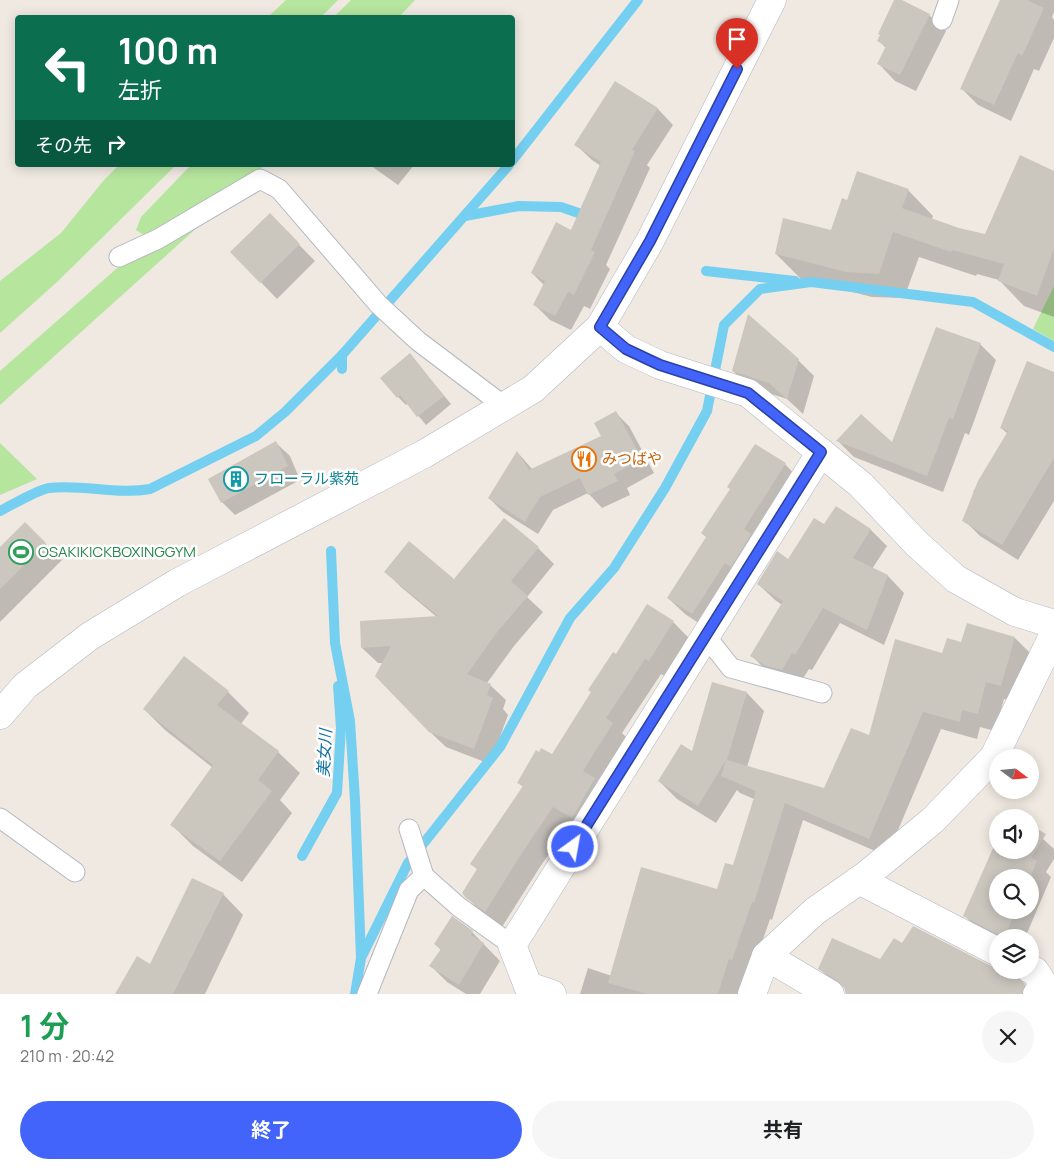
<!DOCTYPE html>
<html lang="ja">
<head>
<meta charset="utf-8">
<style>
	body { margin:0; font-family:Manrope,"Noto Sans JP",sans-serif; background:#f6f6f6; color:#202124; height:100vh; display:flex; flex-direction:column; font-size:19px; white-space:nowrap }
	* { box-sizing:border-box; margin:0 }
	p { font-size:16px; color:#757577 }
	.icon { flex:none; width:28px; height:28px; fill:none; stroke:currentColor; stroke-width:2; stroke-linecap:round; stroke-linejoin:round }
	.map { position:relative; height:994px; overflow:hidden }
	.details { display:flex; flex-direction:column; background:#fff; flex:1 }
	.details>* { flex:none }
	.guide { position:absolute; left:15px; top:15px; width:500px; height:152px; border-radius:5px; box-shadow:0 2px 12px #0003; background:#0b6e4f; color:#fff; overflow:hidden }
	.needle { width:32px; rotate:106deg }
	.controls { position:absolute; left:989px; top:749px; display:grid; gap:10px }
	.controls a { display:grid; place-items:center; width:50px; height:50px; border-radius:50%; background:#fff; box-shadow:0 2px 12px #0003; font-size:25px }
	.pin { position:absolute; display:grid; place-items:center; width:42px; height:42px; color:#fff; margin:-51px -21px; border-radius:50% 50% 50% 0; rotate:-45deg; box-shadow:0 0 5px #0007 }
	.pin .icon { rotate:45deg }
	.me { position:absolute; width:55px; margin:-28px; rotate:32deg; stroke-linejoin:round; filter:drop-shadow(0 0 4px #0008) }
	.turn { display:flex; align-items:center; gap:18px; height:105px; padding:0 20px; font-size:22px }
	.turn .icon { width:65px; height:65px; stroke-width:2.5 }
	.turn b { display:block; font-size:35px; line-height:42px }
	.then { display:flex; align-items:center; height:48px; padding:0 20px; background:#0003; gap:10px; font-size:19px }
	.round { display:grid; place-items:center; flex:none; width:52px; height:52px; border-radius:26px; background:#f6f6f6 }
	.headline { display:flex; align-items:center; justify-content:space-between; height:85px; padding:0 20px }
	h1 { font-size:30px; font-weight:700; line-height:38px; color:#1e9e55 }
	.cta { display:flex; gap:10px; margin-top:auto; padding:10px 20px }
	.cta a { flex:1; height:58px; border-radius:30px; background:#4264fb; color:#fff; font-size:20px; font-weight:700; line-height:58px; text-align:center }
	.cta a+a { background:#f6f6f6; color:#202124 }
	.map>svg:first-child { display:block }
</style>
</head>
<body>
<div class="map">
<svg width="1054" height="994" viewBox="0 0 1054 994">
	<rect width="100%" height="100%" fill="#efe9e1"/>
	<g fill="#b6e59e">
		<path d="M286 0H338L321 17H268Z"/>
		<path d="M351 0H415L399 17H334Z"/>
		<path d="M119 165H176L57 282 0 333V281L61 233 104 180Z"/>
		<path d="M191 165H264L260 170 145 236 136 230 141 217Z"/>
		<path d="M200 225 0 405V371L123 263Z"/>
		<path d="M1054 286V341L1033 329Z"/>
		<path d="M0 443 37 479 0 495Z"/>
	</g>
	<g fill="#0003" fill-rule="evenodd">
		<path d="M895 0H899L929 15 946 31 916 91 895 81 879 64 887 49 879 41Z"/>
		<path d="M1006 0H1054V12L1052 17 1054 20V38L1039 71 1034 69 1011 121 978 105 962 89Z"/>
		<path d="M615 82 658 109 673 125 647 165 650 168 606 265 610 269 590 309 584 306 571 330 550 320 534 304 544 285 532 273 571 231 601 166 592 160 576 145Z"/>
		<path d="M370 165H414L398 185Z"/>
		<path d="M1054 172V317L1024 306 999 280 977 274 976 276 919 257 904 298 872 297 801 279 776 254 831 231 848 202 908 190 933 216 932 219 959 229 986 235Z"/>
		<path d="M270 215 315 261 277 299 232 252Z"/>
		<path d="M980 344 996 360 969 435 965 433 943 492 854 457 838 441 892 444Z"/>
		<path d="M410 355 451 404 426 425 408 403 406 405 398 397Z"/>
		<path d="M798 360 814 376 803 414 787 399 749 387 733 371Z"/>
		<path d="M1054 374V501L1018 560 980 536 964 520 975 493 973 492 1008 434 1001 428Z"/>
		<path d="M616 413 629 426 654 473 627 488 630 495 602 508 588 493 553 510 538 534 503 512 489 498 518 453 533 470 603 437Z"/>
		<path d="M276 443 290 456 300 480 235 515 222 502Z"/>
		<path d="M785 464 801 481 709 630 685 614 668 598Z"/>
		<path d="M504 520 538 548 554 564 527 597 543 612 514 646 487 683 490 685 506 700 503 709 508 715 490 764 446 747 429 731 383 663H378L362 648 438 618 401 587 386 572 454 580Z"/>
		<path d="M25 524 62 560 0 622V549Z"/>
		<path d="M824 526 871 530 887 546 872 569 888 576 904 593 884 645 840 623 812 670 809 669 798 686 768 672 752 656 782 605 775 600 758 584 789 560Z"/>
		<path d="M673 622 689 638 666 677 661 674 622 733 629 740 589 834 570 823 540 867 502 927 482 913 466 896 478 870 471 863 523 787 519 783 552 755 617 656Z"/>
		<path d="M968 624 1015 638 1033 656 1019 703 1004 699 995 731 980 727 977 739 941 729 887 856 803 820 772 920 770 919 750 977 741 994H580L588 968 612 976 718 891 734 867 754 799 740 793 737 790 716 823 677 799 659 781 693 753 747 693 764 711 747 767 825 789 943 655 962 644Z"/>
		<path d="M228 692 249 713 241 724 278 752 300 773 280 800 292 813 242 882 193 846 172 825 213 768 165 730 144 709Z"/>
		<path d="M1030 830 1043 839 1054 849V859L1046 872 1051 877 1025 938H998L980 931 965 916 998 850H1030ZM998 878H1030V910H998Z"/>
		<path d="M223 894 243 915 205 994H116L151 966Z"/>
		<path d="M472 932 500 961 480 994H466L447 982 431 966 441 950 435 944Z"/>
		<path d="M903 945 1001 970 1016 977 1033 994H847L845 988 831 980 820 969 881 961Z"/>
	</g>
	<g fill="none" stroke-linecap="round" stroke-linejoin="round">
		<g stroke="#75cff0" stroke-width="10">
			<path d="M512 161 638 0"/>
			<path d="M465 216 519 206 561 207 590 217"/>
			<path d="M706 271 795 281"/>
			<path d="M342 369V355L509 165"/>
			<path d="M0 511C12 505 37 490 49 488 83 484 117 495 150 489L256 436 285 412 342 355"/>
			<path d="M331 551 335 643 350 721 355 800 361 958 355 994"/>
			<path d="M302 856 337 793 341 728 338 686"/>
			<path d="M361 958 408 863 500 747 570 618 614 568 665 488 707 411 724 325 760 289 811 282 973 302 1054 347"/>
		</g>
	</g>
	<g fill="#cbc7bf">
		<path d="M894 0H902L930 14 900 75 877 64 886 46 877 41 880 35 878 34Z"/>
		<path d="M1000 0H1027L1044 8 1022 56 1018 53 994 105 960 89Z"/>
		<path d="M615 81 658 108 632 150 635 151 591 250 595 252 574 295 568 292 555 316 533 305 545 281 531 273 556 222 571 230 601 162 574 145Z"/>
		<path d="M1020 155 1054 171V248L1037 296 998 281 1004 264 952 250 951 252 893 232 879 274 846 272 775 254 783 218 831 230 842 198 847 200 857 171 909 189 902 208 959 228 985 234Z"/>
		<path d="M270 213 300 244 260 283 230 252Z"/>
		<path d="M748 314 799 359 787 399 769 383 732 371Z"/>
		<path d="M936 327 981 343 953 419 949 418 927 476 836 441 861 414 892 442Z"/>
		<path d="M410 353 444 396 417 417 400 395 397 398 380 378Z"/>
		<path d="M1027 361 1054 372V458L1002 545 962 521 978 481 1008 431 1000 428Z"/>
		<path d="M616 411 642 459 614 474 618 481 588 495 580 478 540 497 525 522 488 498 517 451 529 470 601 436 594 423Z"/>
		<path d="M276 441 288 466 221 503 208 479Z"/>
		<path d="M755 444 786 463 744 529 751 534 731 567 725 563 692 614 667 598 706 537 701 533 730 489 727 487Z"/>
		<path d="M836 506 871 529 853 558 888 575 867 630 823 608 795 655 792 653 782 670 766 666 750 656 783 601 757 584 777 551 788 559 814 518 824 524Z"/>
		<path d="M504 518 539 547 511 581 528 596 498 631 467 674 491 684 487 695 493 698 474 749 429 732 375 676 391 646 361 648 360 621 438 616 384 572 409 541 454 579Z"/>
		<path d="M25 522 46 543 0 589V547Z"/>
		<path d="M647 604 674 621 649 661 645 659 606 718 613 723 583 771 595 778 572 818 553 807 524 850 485 912 466 898 462 893 477 869 470 864 523 786 517 783 536 750 539 752 541 748 552 754 591 692 588 690 613 652 616 654Z"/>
		<path d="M967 623 1015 637 1001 686 986 682 978 714 962 710 960 722 923 712 869 839 785 803 754 903 752 902 732 960 729 959 718 994H647L608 983 641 867 717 889 725 863 733 865 756 791 721 776 726 760 698 806 658 781 681 744 692 751 712 682 747 692 727 760 824 788 851 728 869 735 895 639 942 653 947 638 961 642Z"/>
		<path d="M184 656 229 691 217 705 279 751 258 780 272 791 220 861 170 825 213 765 143 709Z"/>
		<path d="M1030 825 1046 834 1031 858 1037 861 1030 878H998V910H1016L1004 938 963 916 998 837V850H1030Z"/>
		<path d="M192 878 224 893 173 994H115L137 956 150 964Z"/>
		<path d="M452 916 473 931 471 935 484 943 459 985 429 966 441 949 434 944Z"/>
		<path d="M913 926 991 966 998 967V970H1004L1017 976 1025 984 1022 994H846L844 987 838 981 818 969 832 938 880 959 894 938 902 943Z"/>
	</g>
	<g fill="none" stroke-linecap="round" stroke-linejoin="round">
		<defs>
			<g id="lane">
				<path d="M942 20 949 0"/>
				<path d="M119 257 158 239 260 179 279 189 379 305 418 341 504 406"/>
				<path d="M705 635 731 668 822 693"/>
				<path d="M0 818 75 872"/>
				<path d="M409 829 424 876 459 907 512 945"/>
				<path d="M367 994 409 890 424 876"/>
			</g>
			<g id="street">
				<path d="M600 327 626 349 660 365 748 393 861 485 917 544 956 579 1015 612 1054 624"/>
				<path d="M859 880 998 952"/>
				<path d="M766 956 830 994"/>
				<path d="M1030 969 1035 971 1044 985 1037 994"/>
				<path d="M552 994 528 986 512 945 821 452"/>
				<path d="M752 994 766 956 815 911 865 876 933 820 994 757 1054 634"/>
			</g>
			<path id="secondary" d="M0 715 25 686 90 636 177 583 424 454 533 389 600 327 650 241 772 0"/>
		</defs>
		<use href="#lane" stroke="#b4b7c1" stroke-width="21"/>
		<use href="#street" stroke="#b4b7c1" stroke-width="29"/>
		<use href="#secondary" stroke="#b4b7c1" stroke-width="29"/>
		<use href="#lane" stroke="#fff" stroke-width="19"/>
		<use href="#street" stroke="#fff" stroke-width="28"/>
		<use href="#secondary" stroke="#fff" stroke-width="28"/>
	</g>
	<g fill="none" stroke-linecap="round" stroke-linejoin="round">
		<defs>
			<path id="route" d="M573 847 821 452 748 393 660 365 626 349 600 327 650 241 737 69"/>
		</defs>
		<use href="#route" stroke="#2b41a3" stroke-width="12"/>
		<use href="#route" stroke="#4264fb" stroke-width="9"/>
	</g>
	<defs>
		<symbol id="restaurant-ring" viewBox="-11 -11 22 22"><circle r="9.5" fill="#fff" stroke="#e8710a" stroke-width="1.5"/><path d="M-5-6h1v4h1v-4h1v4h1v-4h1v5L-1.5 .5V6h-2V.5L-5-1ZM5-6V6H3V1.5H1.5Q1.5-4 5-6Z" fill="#e8710a"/></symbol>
		<symbol id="building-ring" viewBox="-11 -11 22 22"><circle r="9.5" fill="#fff" stroke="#0f9aa8" stroke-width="1.5"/><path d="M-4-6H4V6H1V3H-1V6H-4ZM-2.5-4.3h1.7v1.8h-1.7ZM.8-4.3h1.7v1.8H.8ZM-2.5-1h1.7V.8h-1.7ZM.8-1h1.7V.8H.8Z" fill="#0f9aa8"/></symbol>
		<symbol id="stadium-ring" viewBox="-11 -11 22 22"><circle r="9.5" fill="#fff" stroke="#2e9e5b" stroke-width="1.5"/><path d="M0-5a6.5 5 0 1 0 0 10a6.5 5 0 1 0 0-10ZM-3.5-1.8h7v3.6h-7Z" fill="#2e9e5b"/></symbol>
	</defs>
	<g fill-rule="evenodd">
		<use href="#restaurant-ring" x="570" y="445" width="28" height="28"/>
		<use href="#building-ring" x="222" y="465" width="28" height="28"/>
		<use href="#stadium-ring" x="7" y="538" width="28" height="28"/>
	</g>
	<g text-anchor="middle" stroke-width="5" stroke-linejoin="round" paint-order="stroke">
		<g font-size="15" fill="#c56008" stroke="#fff" text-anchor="start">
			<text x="602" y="464">みつばや</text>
		</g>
		<g font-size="15" fill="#0d838f" stroke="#fff" text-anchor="start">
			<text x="254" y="484">フローラル紫苑</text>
		</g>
		<g font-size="15" fill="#27864d" stroke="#fff" text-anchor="start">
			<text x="38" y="557">OSAKIKICKBOXINGGYM</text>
		</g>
		<g font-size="16" font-style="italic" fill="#0d6fa3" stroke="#fff">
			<text transform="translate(324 753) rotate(-87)" y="6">美女川</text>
		</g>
	</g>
</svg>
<div class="controls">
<a><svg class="needle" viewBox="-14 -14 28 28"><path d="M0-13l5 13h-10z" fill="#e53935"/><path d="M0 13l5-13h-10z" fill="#757577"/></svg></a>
<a><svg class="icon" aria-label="sound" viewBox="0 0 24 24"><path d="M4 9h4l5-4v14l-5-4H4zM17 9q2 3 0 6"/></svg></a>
<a><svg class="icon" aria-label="search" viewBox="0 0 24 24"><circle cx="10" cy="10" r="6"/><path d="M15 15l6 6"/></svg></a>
<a><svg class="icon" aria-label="layers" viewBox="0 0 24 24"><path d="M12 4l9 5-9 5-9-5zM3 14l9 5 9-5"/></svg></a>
</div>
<div class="pin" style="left:737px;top:69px;background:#d93025"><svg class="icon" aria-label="arrive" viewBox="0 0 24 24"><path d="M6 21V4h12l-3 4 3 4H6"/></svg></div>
<svg class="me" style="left:573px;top:847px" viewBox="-20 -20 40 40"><circle r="17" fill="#4264fb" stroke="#fff" stroke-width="3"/><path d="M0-11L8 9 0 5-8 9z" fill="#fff"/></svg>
<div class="guide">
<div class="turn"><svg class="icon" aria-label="left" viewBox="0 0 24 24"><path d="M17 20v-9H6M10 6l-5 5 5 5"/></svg><div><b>100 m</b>左折</div></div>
<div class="then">その先<svg class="icon" aria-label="right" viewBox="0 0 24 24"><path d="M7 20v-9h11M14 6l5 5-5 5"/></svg></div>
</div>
</div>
<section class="details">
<div class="headline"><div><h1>1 分</h1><p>210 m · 20:42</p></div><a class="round"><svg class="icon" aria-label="close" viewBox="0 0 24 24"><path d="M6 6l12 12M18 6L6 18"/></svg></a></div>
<div class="cta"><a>終了</a><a>共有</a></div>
</section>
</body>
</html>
